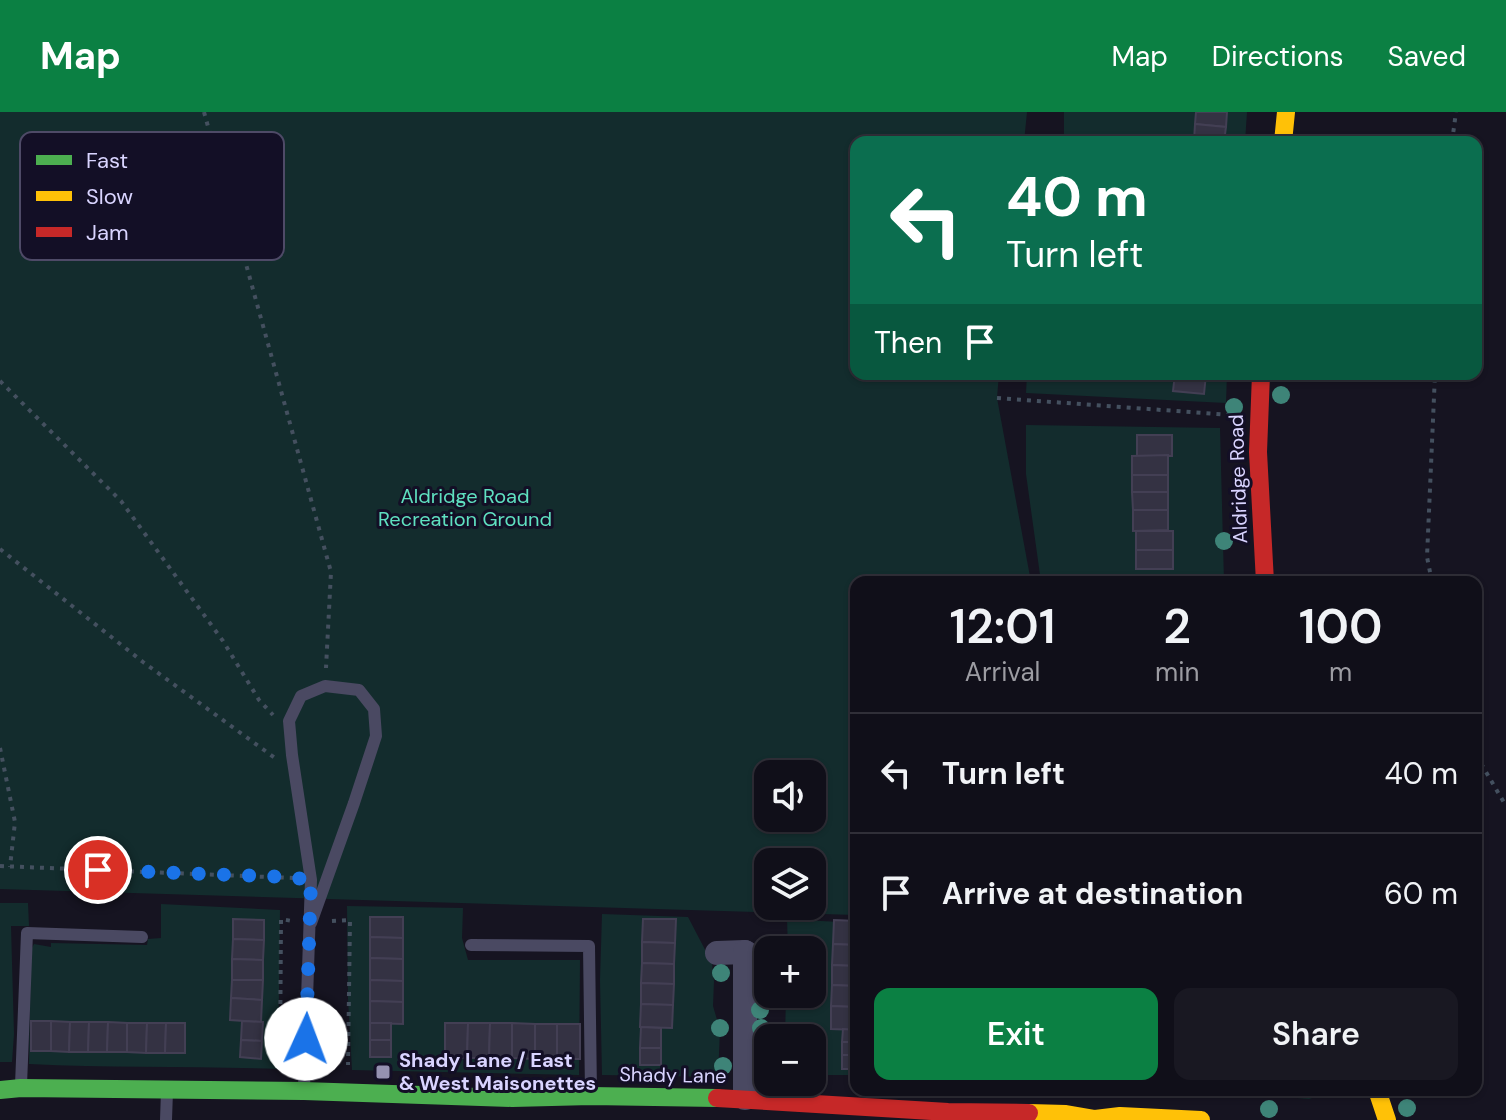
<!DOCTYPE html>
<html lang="en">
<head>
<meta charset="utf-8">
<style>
	body { margin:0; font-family:"DM Sans",sans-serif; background:#191822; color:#f1f3f6; height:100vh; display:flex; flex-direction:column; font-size:30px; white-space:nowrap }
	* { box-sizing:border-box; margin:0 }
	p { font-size:26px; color:#9c9ca2 }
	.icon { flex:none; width:44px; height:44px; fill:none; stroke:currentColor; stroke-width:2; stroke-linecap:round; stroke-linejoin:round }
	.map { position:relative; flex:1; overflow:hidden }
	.drawer { position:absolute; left:850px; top:464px; width:632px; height:520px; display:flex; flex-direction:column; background:#100f19; border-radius:16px; box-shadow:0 2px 6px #0004,0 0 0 2px #302f38 }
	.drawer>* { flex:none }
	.banner { position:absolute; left:850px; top:24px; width:632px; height:244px; border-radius:16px; box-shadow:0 2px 6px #0004,0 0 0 2px #302f38; background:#0b6e4f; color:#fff; overflow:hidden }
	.buttons { position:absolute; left:754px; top:648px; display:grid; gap:16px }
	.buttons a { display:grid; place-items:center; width:72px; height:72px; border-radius:16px; background:#100f19; box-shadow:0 2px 6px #0004,0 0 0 2px #302f38; font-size:40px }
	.pin { position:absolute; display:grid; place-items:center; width:68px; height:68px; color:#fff; margin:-34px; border:4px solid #fff; border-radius:50%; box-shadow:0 2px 8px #0007 }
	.me { position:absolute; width:88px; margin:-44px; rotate:2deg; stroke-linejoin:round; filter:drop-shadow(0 0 6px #0008) }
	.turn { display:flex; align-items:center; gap:28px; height:168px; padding:0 24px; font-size:36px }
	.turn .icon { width:104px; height:104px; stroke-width:2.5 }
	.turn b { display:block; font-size:56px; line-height:68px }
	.then { display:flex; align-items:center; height:76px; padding:0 24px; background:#0003; gap:16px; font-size:30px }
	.eta { display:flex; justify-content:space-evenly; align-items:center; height:136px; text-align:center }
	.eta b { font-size:48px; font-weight:600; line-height:56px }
	.primary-button { display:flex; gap:16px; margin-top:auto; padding:16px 24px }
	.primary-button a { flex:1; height:92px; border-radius:16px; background:#0b8043; color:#fff; font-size:32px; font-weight:600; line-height:92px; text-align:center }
	.primary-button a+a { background:#191822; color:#f1f3f6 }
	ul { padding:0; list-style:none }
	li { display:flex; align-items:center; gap:24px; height:120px; padding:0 24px; border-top:2px solid #302f38 }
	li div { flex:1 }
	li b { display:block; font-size:30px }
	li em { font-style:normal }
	header { display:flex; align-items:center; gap:48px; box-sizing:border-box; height:112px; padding:0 40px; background:#0b8043; color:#fff }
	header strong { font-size:38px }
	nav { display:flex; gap:44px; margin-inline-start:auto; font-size:28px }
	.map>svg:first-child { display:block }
</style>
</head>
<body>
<header>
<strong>Map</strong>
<nav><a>Map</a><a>Directions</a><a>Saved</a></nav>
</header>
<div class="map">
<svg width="1506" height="1008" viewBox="0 0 1506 1008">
	<rect width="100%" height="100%" fill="#161421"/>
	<g fill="#132c2d" fill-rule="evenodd">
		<path d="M0 0H1027L1024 30H856V262H999L997 286 1031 470H856V803L0 777ZM768 662H812V706H768ZM768 750H812V794H768Z"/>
		<path d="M1064 0H1247L1245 30H1064Z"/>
		<path d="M1027 262H1227L1226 291 1026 281Z"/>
		<path d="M1026 313 1220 316 1224 470H1041L1026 362Z"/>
		<path d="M0 791H28L29 814H11L14 922 12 950H0Z"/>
		<path d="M161 792 280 798 278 957C195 954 112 956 29 952L31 838 34 832 51 835V831L147 833 148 827 161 826Z"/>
		<path d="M347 794 463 796 462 826 468 848H580L579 963 352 958 348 887Z"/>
		<path d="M602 802 688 805 712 851 714 869 713 894 720 918 718 965 602 963 600 868Z"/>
		<path d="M787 807 856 811V963H812V926H785L786 882H812V838H788Z"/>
		<path d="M1201 978H1328L1324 982 1309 987Z"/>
	</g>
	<g fill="#343243" stroke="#433f54" stroke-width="2">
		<path d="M1196 0H1227L1226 15 1195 12Z"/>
		<path d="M1195 12 1226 15 1224 30H1194Z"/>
		<path d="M1175 262H1206L1204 282 1173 279Z"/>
		<rect x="1137" y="323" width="35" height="21"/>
		<path d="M1168 343V363H1132V344Z"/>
		<rect x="1132" y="363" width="36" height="17"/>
		<path d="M1132 380H1168V398H1133Z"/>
		<path d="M1133 398H1168V418L1133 419Z"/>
		<rect x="1136" y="419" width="37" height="19"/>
		<rect x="1136" y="438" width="37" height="19"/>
		<path d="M1205 465V470H1173V467Z"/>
		<path d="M370 805H403V826L370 825Z"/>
		<path d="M233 807 264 808V828L233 827Z"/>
		<path d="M643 807H676L675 831 642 830Z"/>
		<path d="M834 808 856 809V833L833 832Z"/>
		<path d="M370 825 403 826V847L370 846Z"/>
		<path d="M233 827 264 828 263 848 232 847Z"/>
		<path d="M642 830 675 831 674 852 642 851Z"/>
		<path d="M833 832 856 833V854L832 853Z"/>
		<path d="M370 846 403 847V869L370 868Z"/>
		<path d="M232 847 263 848V868H232Z"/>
		<path d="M642 851 674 852V872L641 871Z"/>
		<path d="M832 853 856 854V874L832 873Z"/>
		<path d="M232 868H263L262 888 231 886Z"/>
		<path d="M370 868 403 869V890L370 889Z"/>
		<path d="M641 871 674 872 673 893 641 892Z"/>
		<path d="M832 873 856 874V895L831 894Z"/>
		<path d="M231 886 262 888 261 910 230 908Z"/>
		<path d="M370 889 403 890V912L370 911Z"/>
		<path d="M641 892 673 893 672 916 640 915Z"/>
		<path d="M831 894 856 895V918L831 917Z"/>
		<rect x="31" y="909" width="20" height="30"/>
		<path d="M51 909 70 910 69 940 51 939Z"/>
		<path d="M242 909 263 910 262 929 241 928Z"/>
		<path d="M70 910H89L88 940H69Z"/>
		<path d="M89 910H108L107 940H88Z"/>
		<path d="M108 910 127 911V940H107Z"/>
		<path d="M127 911H147L146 941 127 940Z"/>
		<path d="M147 911H166L165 941H146Z"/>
		<path d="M166 911H185V941H165Z"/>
		<rect x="370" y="911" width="21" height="17"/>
		<path d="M445 911H468L467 946H445Z"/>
		<path d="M468 911H490L489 946H467Z"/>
		<path d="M490 911H512V946H489Z"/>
		<path d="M512 911 535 912V947L512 946Z"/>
		<rect x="535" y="912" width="22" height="35"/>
		<rect x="557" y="912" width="23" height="35"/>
		<path d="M641 915 661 916V936H640Z"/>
		<path d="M843 917 856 918V930H842Z"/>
		<path d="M241 928 262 929 261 947 240 945Z"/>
		<rect x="370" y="928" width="21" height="17"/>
		<rect x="842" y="930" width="14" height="13"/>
		<rect x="640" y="936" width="21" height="17"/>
		<rect x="842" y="943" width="14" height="14"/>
	</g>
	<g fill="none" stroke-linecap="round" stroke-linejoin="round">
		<g stroke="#44505f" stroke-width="4" stroke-dasharray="4 6" stroke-linecap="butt">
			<path d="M204 0 331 460 326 556"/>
			<path d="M1452 30 1456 0"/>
			<path d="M0 269 121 389 223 529 259 588 273 603"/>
			<path d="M997 286 1231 303"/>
			<path d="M0 437 143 550 275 646"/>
			<path d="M1432 470 1427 445 1435 262"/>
			<path d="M0 636 15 710 10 755"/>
			<path d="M1476 643 1506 694"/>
			<path d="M0 754 293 766"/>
			<path d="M332 809 350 808 348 953"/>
			<path d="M280 952 281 807 292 809"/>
		</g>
		<g stroke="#4a4962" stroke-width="12">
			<path d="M471 833 589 834 591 981"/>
			<path d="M21 973 27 821 142 825"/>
			<path d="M304 976 311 768 292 643 289 609 301 584 325 574 359 578 374 597 376 624 354 691 311 811"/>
			<path d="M166 1008 167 979"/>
		</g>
		<g stroke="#4a4962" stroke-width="24">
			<path d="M717 841 745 840 751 844"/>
			<path d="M745 986V840"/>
		</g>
		<path stroke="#4caf50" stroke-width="18" d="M0 978 21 976 304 979 512 986 591 984 717 986"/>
		<g stroke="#ffc107" stroke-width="18">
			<path d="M1283 30 1286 0"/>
			<path d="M1377 978 1387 1008"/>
			<path d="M1029 1001 1066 1002 1095 1007 1120 1004 1201 1008"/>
		</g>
		<g stroke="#c62828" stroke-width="18">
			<path d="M1261 262 1258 340 1265 470"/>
			<path d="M717 986 948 1000 1029 1001"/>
		</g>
	</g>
	<g fill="#3e8478">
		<circle cx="1281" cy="283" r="9"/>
		<circle cx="1234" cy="295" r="9"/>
		<circle cx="1224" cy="429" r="9"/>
		<circle cx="721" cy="861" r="9"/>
		<circle cx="760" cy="898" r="9"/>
		<circle cx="720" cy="916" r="9"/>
		<circle cx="761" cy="916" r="9"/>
		<circle cx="723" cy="954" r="9"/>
		<circle cx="1407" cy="996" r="9"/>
		<circle cx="1269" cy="997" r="9"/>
	</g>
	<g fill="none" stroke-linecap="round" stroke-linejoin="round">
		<path stroke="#1a73e8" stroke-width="14" stroke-dasharray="0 25.2" d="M98 758 288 765 311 768 306 927"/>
	</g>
	<rect fill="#9591b1" stroke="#130f26" stroke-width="3" x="375" y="952" width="16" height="16" rx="4"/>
	<g text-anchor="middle" stroke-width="6" stroke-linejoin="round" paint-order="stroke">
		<g font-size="20" fill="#d9d4ff" stroke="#130f26">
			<text transform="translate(1238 367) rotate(-92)" y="7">Aldridge Road</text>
			<text transform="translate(673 963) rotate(1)" y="7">Shady Lane</text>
		</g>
		<g font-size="20" fill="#5fe0c0" stroke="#130f26">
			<text x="465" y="391">Aldridge Road<tspan x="465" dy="23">Recreation Ground</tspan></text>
		</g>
		<g font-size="20" font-weight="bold" fill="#d9d4ff" stroke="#130f26" text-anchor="start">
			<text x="399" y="955">Shady Lane / East<tspan x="399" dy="23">&amp; West Maisonettes</tspan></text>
		</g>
	</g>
	<rect x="20" y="20" width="264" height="128" rx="12" fill="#130f26" stroke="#4e4a67" stroke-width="2"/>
	<rect x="36" y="43" width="36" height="10" fill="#4caf50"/>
	<rect x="36" y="79" width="36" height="10" fill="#ffc107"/>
	<rect x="36" y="115" width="36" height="10" fill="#c62828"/>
	<g font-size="22" fill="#d9d4ff">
		<text x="86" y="56">Fast</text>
		<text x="86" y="92">Slow</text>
		<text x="86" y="128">Jam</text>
	</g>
</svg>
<div class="buttons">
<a><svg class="icon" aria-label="sound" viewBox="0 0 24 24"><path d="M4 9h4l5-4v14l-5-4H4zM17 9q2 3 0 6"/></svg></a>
<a><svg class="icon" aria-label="layers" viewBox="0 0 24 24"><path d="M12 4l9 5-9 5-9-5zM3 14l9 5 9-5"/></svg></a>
<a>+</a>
<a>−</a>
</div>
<div class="pin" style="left:98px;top:758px;background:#d93025"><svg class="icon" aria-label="arrive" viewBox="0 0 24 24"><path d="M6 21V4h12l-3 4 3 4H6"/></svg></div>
<svg class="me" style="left:306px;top:927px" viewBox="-20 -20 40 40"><circle r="19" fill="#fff"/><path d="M0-13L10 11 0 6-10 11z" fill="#1a73e8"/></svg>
<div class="banner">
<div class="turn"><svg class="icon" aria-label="left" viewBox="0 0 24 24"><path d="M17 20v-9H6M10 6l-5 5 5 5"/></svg><div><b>40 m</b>Turn left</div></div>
<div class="then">Then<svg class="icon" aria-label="arrive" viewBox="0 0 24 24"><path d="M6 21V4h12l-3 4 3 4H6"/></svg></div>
</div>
<section class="drawer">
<div class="eta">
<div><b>12:01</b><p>Arrival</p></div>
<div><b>2</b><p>min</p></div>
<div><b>100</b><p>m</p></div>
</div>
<ul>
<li><svg class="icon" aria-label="left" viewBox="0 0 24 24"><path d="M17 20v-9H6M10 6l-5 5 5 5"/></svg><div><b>Turn left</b></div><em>40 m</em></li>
<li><svg class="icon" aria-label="arrive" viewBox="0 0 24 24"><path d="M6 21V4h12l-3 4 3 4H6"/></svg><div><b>Arrive at destination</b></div><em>60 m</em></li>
</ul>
<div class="primary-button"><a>Exit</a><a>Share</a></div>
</section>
</div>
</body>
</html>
